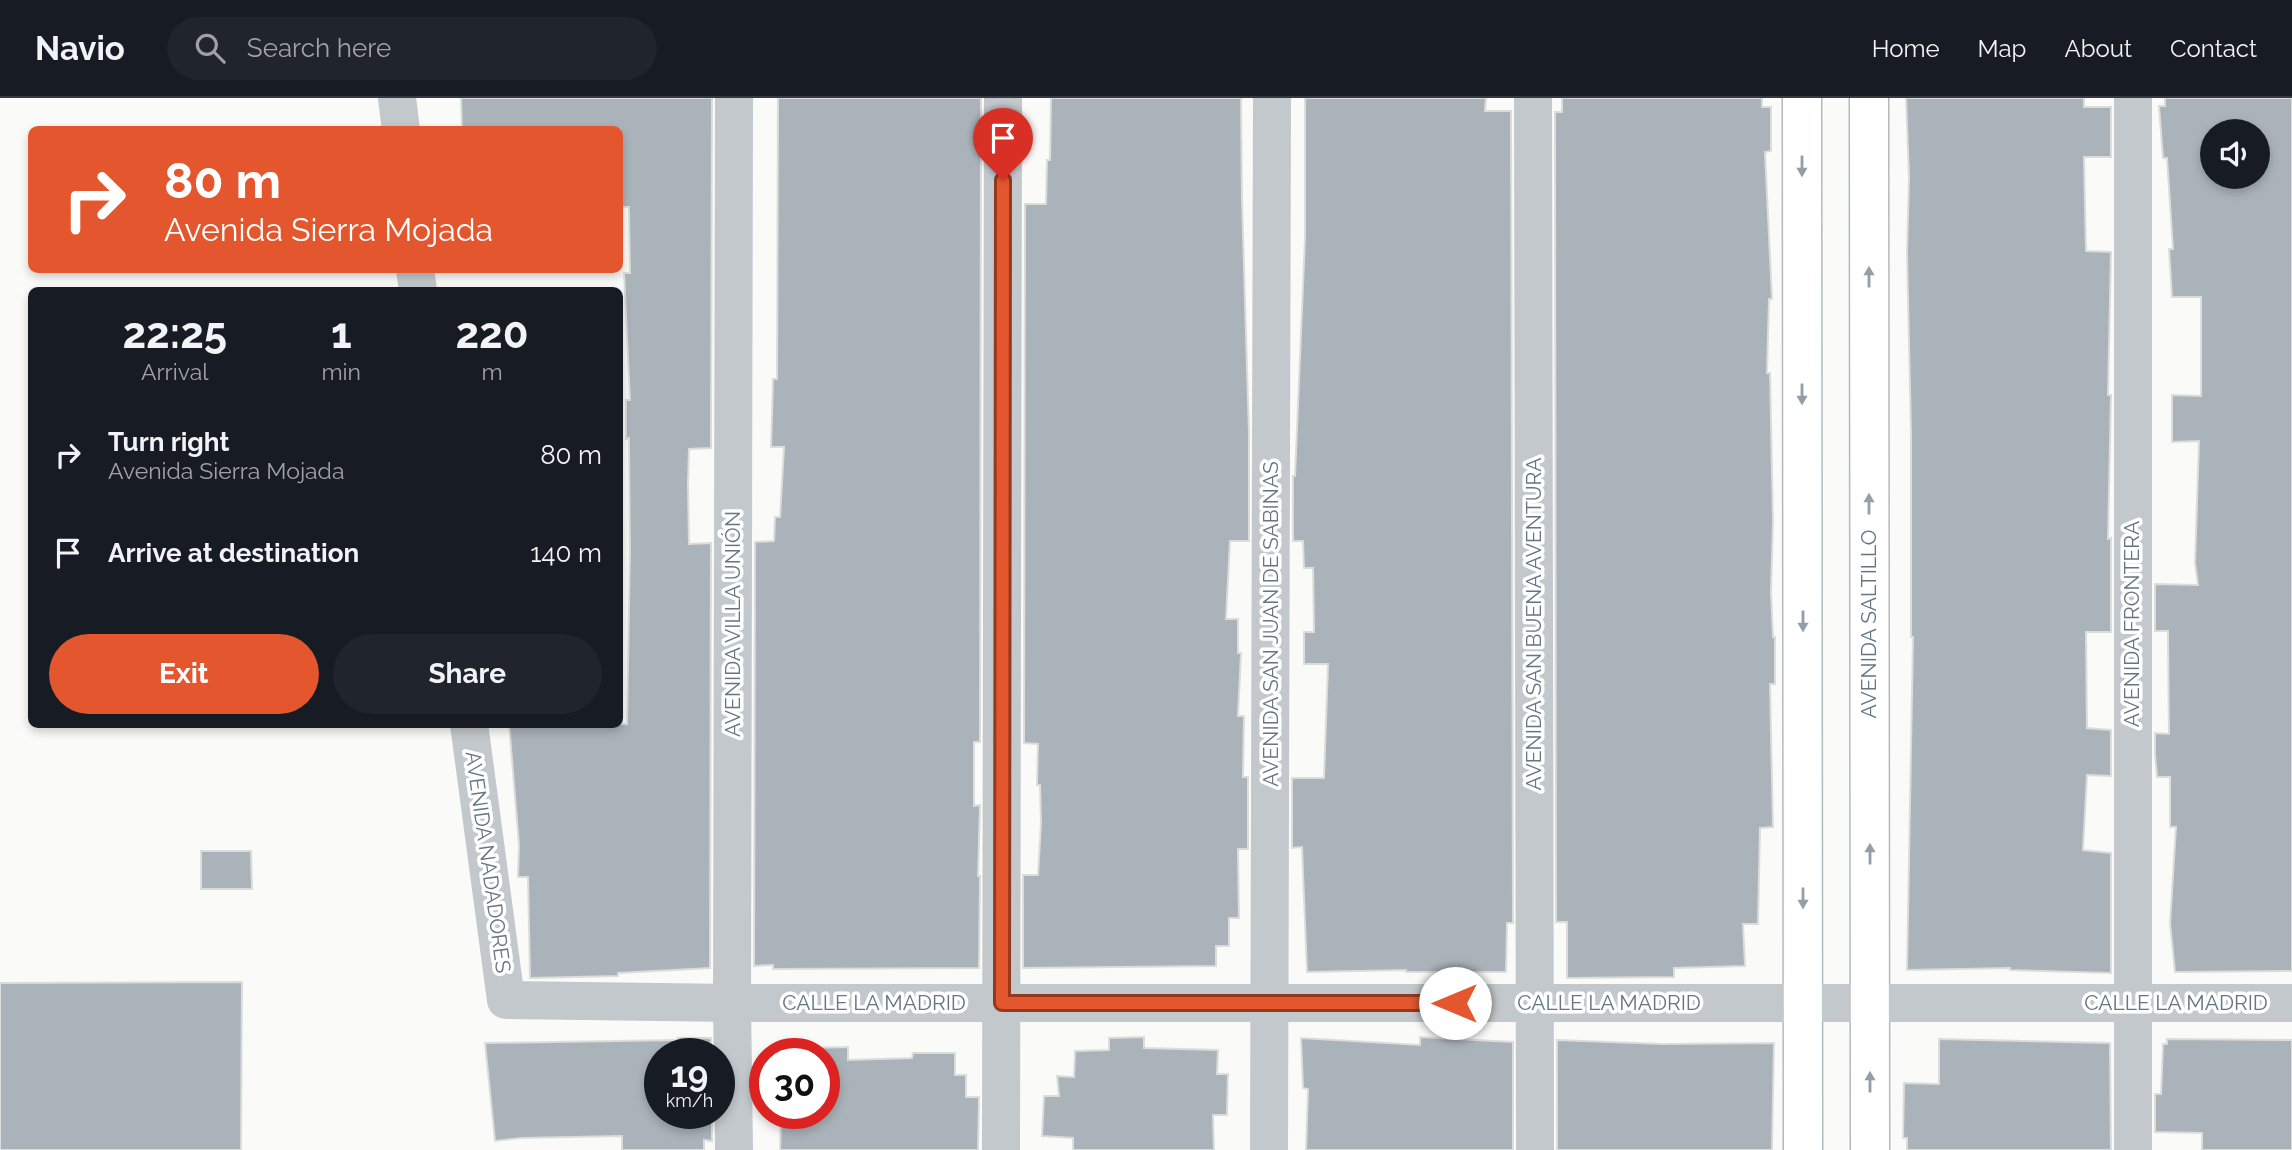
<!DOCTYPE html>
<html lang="en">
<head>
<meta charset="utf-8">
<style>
	body { margin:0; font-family:Raleway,sans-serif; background:#20242c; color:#f1f3f6; height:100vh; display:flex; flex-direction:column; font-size:26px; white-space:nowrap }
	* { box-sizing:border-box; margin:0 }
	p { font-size:23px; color:#9ea1a6 }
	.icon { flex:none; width:38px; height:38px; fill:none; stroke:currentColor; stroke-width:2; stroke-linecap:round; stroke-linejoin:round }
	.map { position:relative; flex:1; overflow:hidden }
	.drawer { position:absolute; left:28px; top:189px; width:595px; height:441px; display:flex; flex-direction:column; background:#171b24; border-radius:10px; box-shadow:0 4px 10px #0003 }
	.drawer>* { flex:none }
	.hud { position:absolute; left:28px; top:28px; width:595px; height:147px; border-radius:10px; box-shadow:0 4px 10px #0003; background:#e4572e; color:#fff; overflow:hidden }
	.buttons { position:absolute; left:2200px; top:21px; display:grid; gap:14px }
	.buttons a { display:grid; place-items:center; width:70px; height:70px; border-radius:50%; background:#171b24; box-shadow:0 4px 10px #0003; font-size:35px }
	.speed { position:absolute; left:644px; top:940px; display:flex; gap:14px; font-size:35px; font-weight:700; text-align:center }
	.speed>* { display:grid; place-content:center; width:91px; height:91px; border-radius:50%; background:#171b24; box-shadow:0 4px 10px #0003; line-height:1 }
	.speed small { font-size:18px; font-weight:400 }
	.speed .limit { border:10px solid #d22; background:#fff; color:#111 }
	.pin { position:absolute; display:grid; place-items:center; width:60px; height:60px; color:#fff; margin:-72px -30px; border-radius:50% 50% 50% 0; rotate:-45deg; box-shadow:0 0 7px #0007 }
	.pin .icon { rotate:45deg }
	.me { position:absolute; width:77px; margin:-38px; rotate:270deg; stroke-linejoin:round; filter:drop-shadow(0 0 5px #0008) }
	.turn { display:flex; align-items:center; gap:24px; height:147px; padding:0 21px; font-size:32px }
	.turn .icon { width:91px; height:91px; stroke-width:2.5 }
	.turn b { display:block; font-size:49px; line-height:60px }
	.eta { display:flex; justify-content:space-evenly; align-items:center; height:119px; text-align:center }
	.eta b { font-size:42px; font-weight:700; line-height:49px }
	.action { display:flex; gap:14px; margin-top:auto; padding:14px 21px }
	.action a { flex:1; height:80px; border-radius:42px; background:#e4572e; color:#fff; font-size:28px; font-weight:700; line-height:80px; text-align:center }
	.action a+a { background:#20242c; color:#f1f3f6 }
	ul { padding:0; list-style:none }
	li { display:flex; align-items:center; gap:21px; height:98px; padding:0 21px }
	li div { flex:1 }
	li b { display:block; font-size:26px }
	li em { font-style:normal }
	header { display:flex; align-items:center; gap:42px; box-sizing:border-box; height:98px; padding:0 35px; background:#171b24; border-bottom:2px solid #363941 }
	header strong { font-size:33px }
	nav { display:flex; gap:38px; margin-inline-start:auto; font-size:24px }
	.search { width:490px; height:63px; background:#20242c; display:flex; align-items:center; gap:18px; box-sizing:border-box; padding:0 24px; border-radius:38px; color:#9ea1a6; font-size:26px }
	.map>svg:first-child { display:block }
</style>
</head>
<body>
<header>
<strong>Navio</strong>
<div class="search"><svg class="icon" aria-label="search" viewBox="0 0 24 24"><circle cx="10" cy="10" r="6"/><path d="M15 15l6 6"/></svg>Search here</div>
<nav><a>Home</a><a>Map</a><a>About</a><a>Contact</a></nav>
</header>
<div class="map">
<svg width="2292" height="1052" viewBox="0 0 2292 1052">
	<rect width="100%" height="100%" fill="#fafaf8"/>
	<g fill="#aab3b9" stroke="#dcdcda" stroke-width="2" fill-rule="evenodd">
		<path d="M461 0H712L711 350 689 351 688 386 689 446 711 445 710 870 618 875V878L530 880 528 779H518L519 747 509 626H627L630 453 629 340 626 341V302H630L624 175H630L629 109H620V32H462Z"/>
		<path d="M778 0H981L980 644H974V708L980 707 978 778H980L979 870 773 871V867L754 868 755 444 774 443 775 419H780L784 349H771L773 281H777Z"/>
		<path d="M1051 0H1241L1242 103 1249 335V443H1230L1226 521H1238V555H1241L1238 618H1244L1243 679H1248V751H1238L1239 820H1229V848H1216V868L1023 870V777H1038L1041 725 1040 687H1037L1038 646 1024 645 1025 106H1046L1047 62H1050Z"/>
		<path d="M1305 0H1486L1485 13H1511L1513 825H1507L1506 874H1406V872L1307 874 1302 749 1292 750V680H1324L1328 566H1304V534H1314L1313 470H1304L1303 443H1293V378H1295L1305 140Z"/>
		<path d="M1562 0H1762V9H1771V53L1765 54 1772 201H1769L1767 275H1770L1773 423 1771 494 1773 539H1775V586H1770L1773 729 1760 730 1758 826H1743L1745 868 1674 870V879L1567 880V824H1556L1555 14H1562Z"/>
		<path d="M1906 0H2084V9H2111V59H2084L2086 153 2111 154 2108 297H2111L2108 441 2111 440V534H2086L2087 630 2111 632V678L2087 677 2083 752 2111 755V875L2010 872V870L1907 872 1913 539H1911V335L1907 155 1909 79Z"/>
		<path d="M2165 0H2292V873L2175 874 2170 825 2176 729H2170V679H2157L2155 657V635L2169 636 2168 538V533H2155V486L2198 487 2195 465 2199 343 2172 344V297L2201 298V199H2172L2169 151H2173L2167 60H2163L2159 8H2165ZM2212 33H2258V79H2212Z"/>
		<path d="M201 753H251L252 791H201Z"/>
		<path d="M242 884 241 1052H0V885Z"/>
		<path d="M1144 939V950L1218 952 1217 976H1228L1227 1017H1213L1214 1052H1073V1040L1042 1038 1044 998H1059L1057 978 1074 979 1075 953 1109 952V940Z"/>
		<path d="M1420 939 1513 944V1052H1306L1308 991 1303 990 1301 940 1420 947Z"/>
		<path d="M678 940H711V956H660V1015H712V1043L704 1042V1052H622V1038L521 1040 495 1043 485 945 678 942Z"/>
		<path d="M1939 941 2110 945 2111 1052H1907V1040H1903L1904 985 1939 986Z"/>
		<path d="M2167 941 2292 942V1052H2202V1035L2155 1034V996H2161L2163 946H2167Z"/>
		<path d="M1557 942 1663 946 1774 945 1772 1052H1557Z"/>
		<path d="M848 949V962L912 960 913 955H955V977H966V999H979L978 1052H780L781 1015H824V956H807V950Z"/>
	</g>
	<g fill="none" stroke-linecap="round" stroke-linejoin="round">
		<defs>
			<g id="secondary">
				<path d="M1802 0 1803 1052"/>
				<path d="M1869 0 1870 1052"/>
			</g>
		</defs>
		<use href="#secondary" stroke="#b3babf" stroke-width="41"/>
		<g stroke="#c3c8cc" stroke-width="38">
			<path d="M397 0 401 32"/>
			<path d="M1533 0 1535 1052"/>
			<path d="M2133 0V1052"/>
			<path d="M415 172 418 192"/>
			<path d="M469 626 506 902 732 905H2292"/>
			<path d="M734 1052 732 905 734 0"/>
			<path d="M1001 1052 1003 0"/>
			<path d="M1269 1052 1272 0"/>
		</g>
		<use href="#secondary" stroke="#fff" stroke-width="38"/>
	</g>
	<defs><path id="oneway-solid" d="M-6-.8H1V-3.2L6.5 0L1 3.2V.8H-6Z" transform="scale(1.75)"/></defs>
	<g fill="#939fa8">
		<use href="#oneway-solid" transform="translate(1802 68) rotate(90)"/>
		<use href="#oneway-solid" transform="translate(1869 179) rotate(-90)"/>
		<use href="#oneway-solid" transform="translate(1802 296) rotate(90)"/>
		<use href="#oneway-solid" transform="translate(1869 406) rotate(-90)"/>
		<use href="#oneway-solid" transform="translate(1803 523) rotate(90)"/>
		<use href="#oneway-solid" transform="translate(1870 756) rotate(-90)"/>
		<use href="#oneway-solid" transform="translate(1803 800) rotate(90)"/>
		<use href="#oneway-solid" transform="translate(1870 984) rotate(-90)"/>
	</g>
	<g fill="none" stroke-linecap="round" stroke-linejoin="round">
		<defs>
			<path id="route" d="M1003 82 1002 905H1455"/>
		</defs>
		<use href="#route" stroke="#94391e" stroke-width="18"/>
		<use href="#route" stroke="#e4572e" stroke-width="12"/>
	</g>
	<g text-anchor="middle" stroke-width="7" stroke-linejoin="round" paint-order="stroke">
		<g font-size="21" fill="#657683" stroke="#fff">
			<text transform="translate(733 526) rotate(-90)" y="7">AVENIDA VILLA UNIÓN</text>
			<text transform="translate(1271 526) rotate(-90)" y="7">AVENIDA SAN JUAN DE SABINAS</text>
			<text transform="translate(1534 526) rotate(-90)" y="7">AVENIDA SAN BUENA AVENTURA</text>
			<text transform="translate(1869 526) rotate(-90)" y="7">AVENIDA SALTILLO</text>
			<text transform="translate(2132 526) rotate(-90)" y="7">AVENIDA FRONTERA</text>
			<text transform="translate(488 764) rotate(82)" y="7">AVENIDA NADADORES</text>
			<text x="874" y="912">CALLE LA MADRID</text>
			<text x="1609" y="912">CALLE LA MADRID</text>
			<text x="2176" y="912">CALLE LA MADRID</text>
		</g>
	</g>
</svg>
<div class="buttons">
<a><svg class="icon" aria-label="sound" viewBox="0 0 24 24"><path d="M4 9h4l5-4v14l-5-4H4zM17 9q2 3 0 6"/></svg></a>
</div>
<div class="speed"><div>19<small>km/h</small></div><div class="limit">30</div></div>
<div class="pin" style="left:1003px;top:82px;background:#d93025"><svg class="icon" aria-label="arrive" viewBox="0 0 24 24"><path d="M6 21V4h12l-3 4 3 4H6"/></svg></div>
<svg class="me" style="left:1455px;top:905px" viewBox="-20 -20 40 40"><circle r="19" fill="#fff"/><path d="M0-13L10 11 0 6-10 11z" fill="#e4572e"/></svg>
<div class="hud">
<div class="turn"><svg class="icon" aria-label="right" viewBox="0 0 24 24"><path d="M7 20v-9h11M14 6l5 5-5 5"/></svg><div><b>80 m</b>Avenida Sierra Mojada</div></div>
</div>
<section class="drawer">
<div class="eta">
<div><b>22:25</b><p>Arrival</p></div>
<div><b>1</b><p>min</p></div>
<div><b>220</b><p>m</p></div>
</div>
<ul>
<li><svg class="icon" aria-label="right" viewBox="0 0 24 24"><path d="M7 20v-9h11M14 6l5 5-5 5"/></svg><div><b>Turn right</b><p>Avenida Sierra Mojada</p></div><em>80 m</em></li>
<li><svg class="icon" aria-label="arrive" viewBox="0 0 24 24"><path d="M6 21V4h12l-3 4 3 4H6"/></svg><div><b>Arrive at destination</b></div><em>140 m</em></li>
</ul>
<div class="action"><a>Exit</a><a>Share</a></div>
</section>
</div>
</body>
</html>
